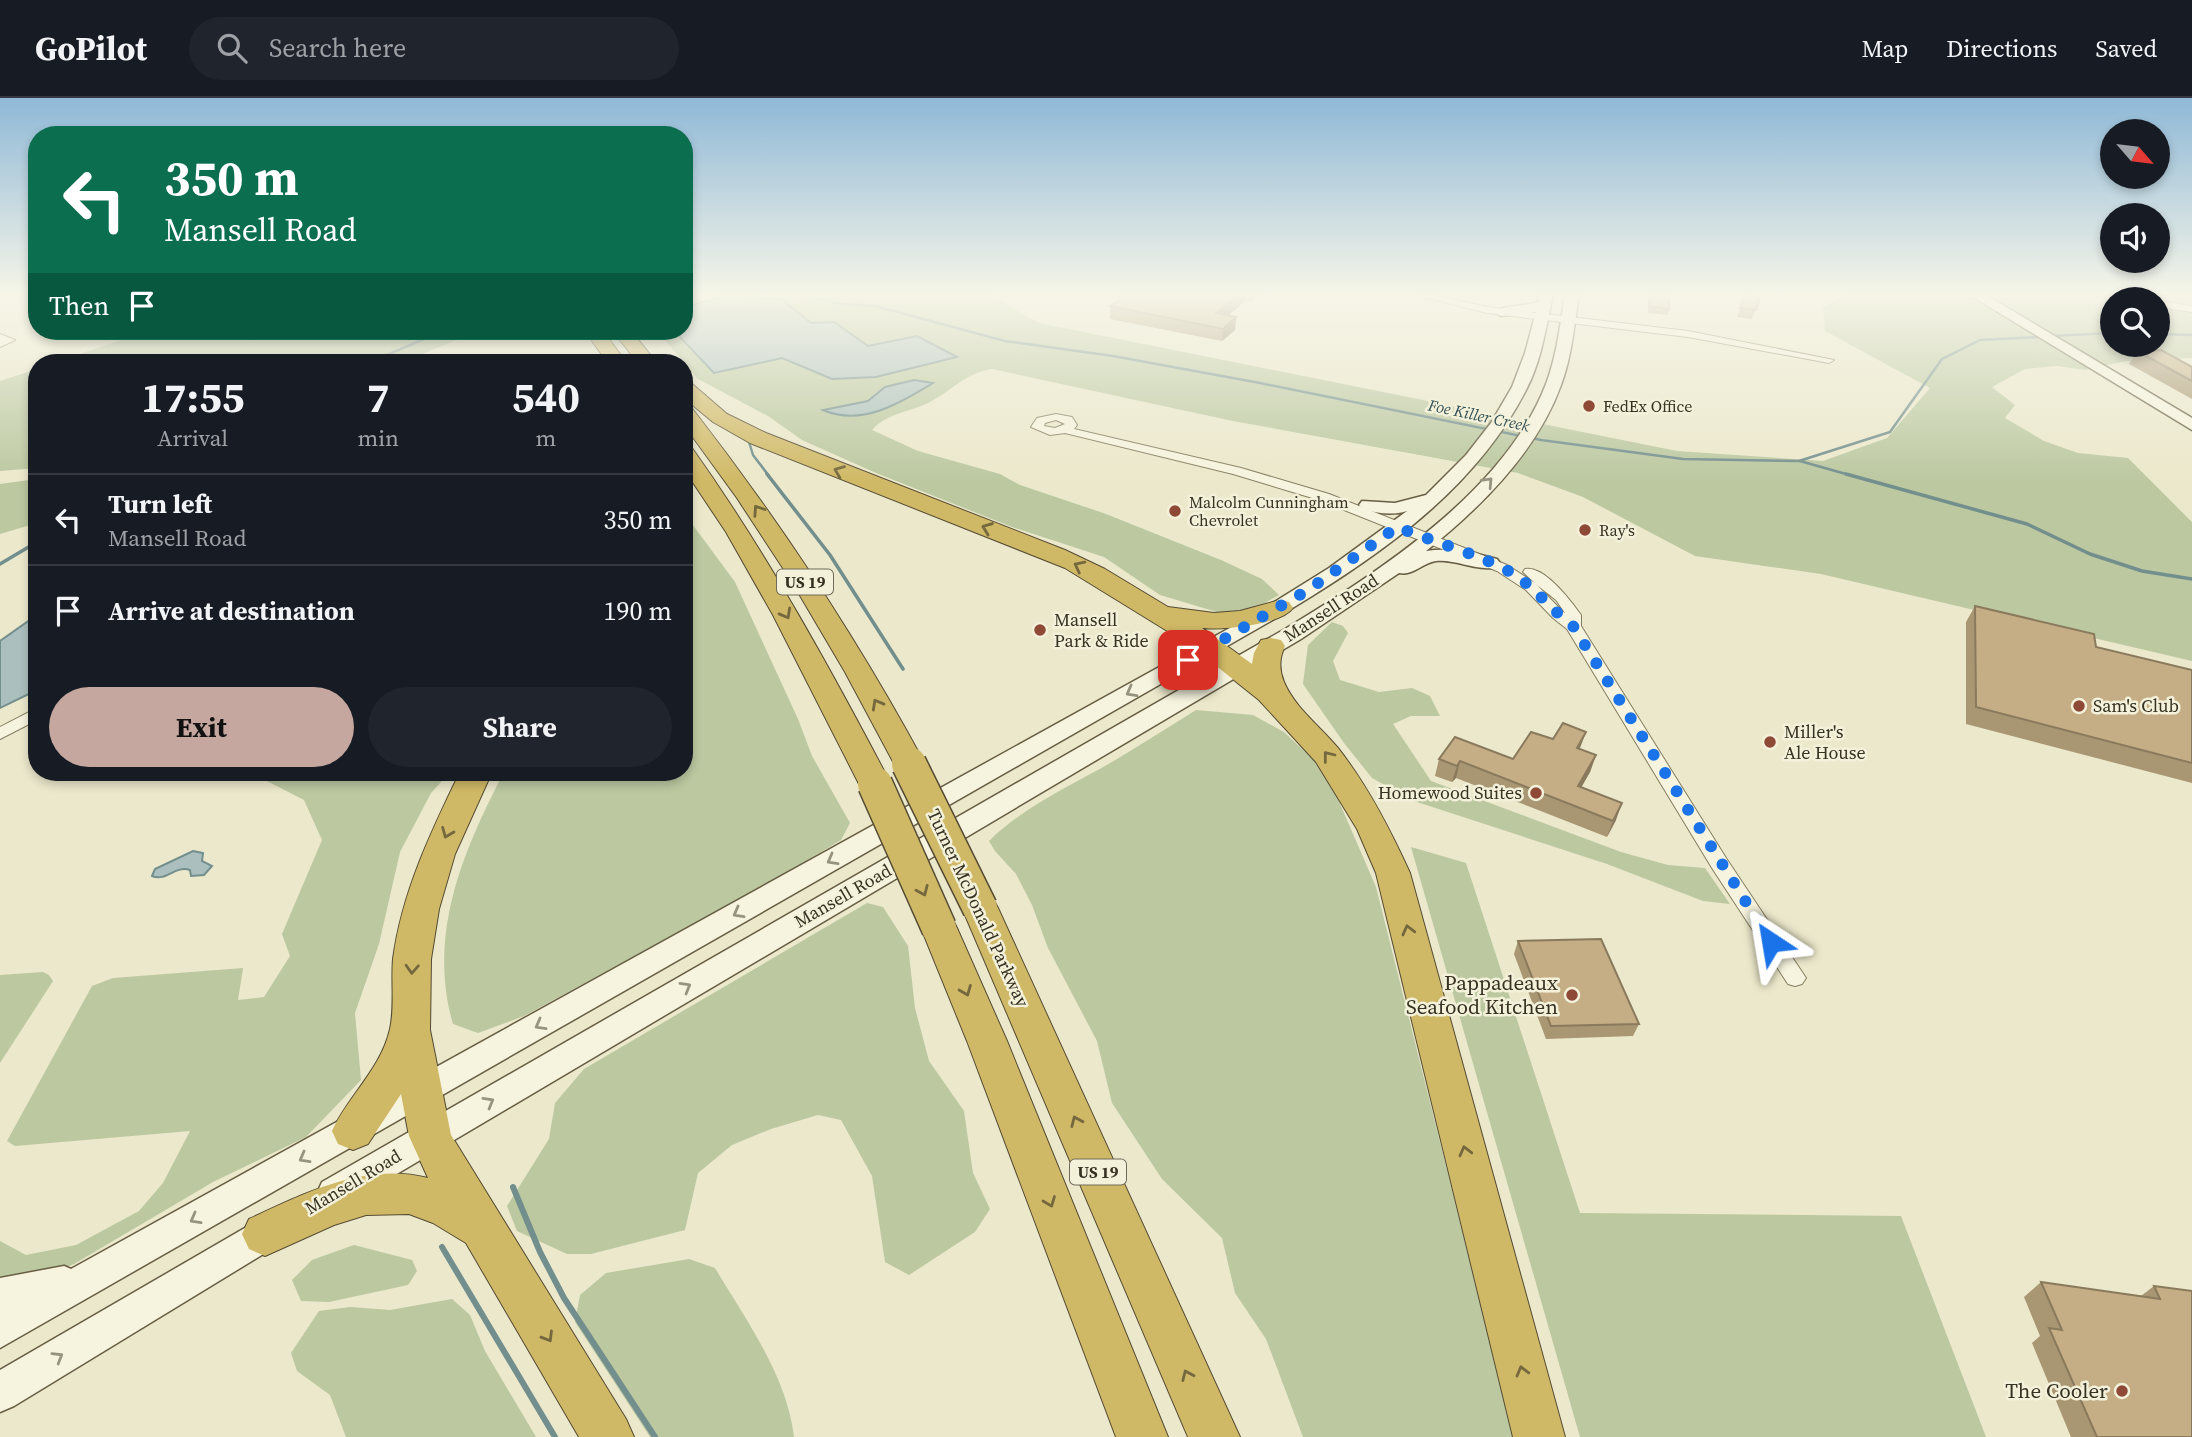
<!DOCTYPE html>
<html lang="en">
<head>
<meta charset="utf-8">
<style>
	body { margin:0; font-family:"Source Serif 4",serif; background:#20242c; color:#f1f3f6; height:100vh; display:flex; flex-direction:column; font-size:26px; white-space:nowrap }
	* { box-sizing:border-box; margin:0 }
	p { font-size:23px; color:#9ea1a6 }
	.icon { flex:none; width:38px; height:38px; fill:none; stroke:currentColor; stroke-width:2; stroke-linecap:round; stroke-linejoin:round }
	.map { position:relative; flex:1; overflow:hidden }
	.drawer { position:absolute; left:28px; top:256px; width:665px; height:427px; display:flex; flex-direction:column; background:#171b24; border-radius:28px; box-shadow:0 4px 10px #0003 }
	.drawer>* { flex:none }
	.banner { position:absolute; left:28px; top:28px; width:665px; height:214px; border-radius:28px; box-shadow:0 4px 10px #0003; background:#0b6e4f; color:#fff; overflow:hidden }
	.needle { width:46px; rotate:118deg }
	.controls { position:absolute; left:2100px; top:21px; display:grid; gap:14px }
	.controls a { display:grid; place-items:center; width:70px; height:70px; border-radius:50%; background:#171b24; box-shadow:0 4px 10px #0003; font-size:35px }
	.pin { position:absolute; display:grid; place-items:center; width:60px; height:60px; color:#fff; margin:-30px; border-radius:14px; box-shadow:0 4px 10px #0006 }
	.me { position:absolute; width:77px; margin:-38px; rotate:327deg; stroke-linejoin:round; filter:drop-shadow(0 0 5px #0008) }
	.turn { display:flex; align-items:center; gap:24px; height:147px; padding:0 21px; font-size:32px }
	.turn .icon { width:91px; height:91px; stroke-width:2.5 }
	.turn b { display:block; font-size:49px; line-height:60px }
	.then { display:flex; align-items:center; height:66px; padding:0 21px; background:#0003; gap:14px; font-size:26px }
	.eta { display:flex; justify-content:space-evenly; align-items:center; height:119px; text-align:center }
	.eta b { font-size:42px; font-weight:700; line-height:49px }
	.primary-button { display:flex; gap:14px; margin-top:auto; padding:14px 21px }
	.primary-button a { flex:1; height:80px; border-radius:42px; background:#c5a7a0; color:#111; font-size:28px; font-weight:700; line-height:80px; text-align:center }
	.primary-button a+a { background:#20242c; color:#f1f3f6 }
	ul { padding:0; list-style:none }
	li { display:flex; align-items:center; gap:21px; height:91px; padding:0 21px; border-top:2px solid #363941 }
	li div { flex:1 }
	li b { display:block; font-size:26px }
	li em { font-style:normal }
	header { display:flex; align-items:center; gap:42px; box-sizing:border-box; height:98px; padding:0 35px; background:#171b24; border-bottom:2px solid #363941 }
	header strong { font-size:33px }
	nav { display:flex; gap:38px; margin-inline-start:auto; font-size:24px }
	.search { width:490px; height:63px; background:#20242c; display:flex; align-items:center; gap:18px; box-sizing:border-box; padding:0 24px; border-radius:38px; color:#9ea1a6; font-size:26px }
	.map>svg:first-child { display:block }
</style>
</head>
<body>
<header>
<strong>GoPilot</strong>
<div class="search"><svg class="icon" aria-label="search" viewBox="0 0 24 24"><circle cx="10" cy="10" r="6"/><path d="M15 15l6 6"/></svg>Search here</div>
<nav><a>Map</a><a>Directions</a><a>Saved</a></nav>
</header>
<div class="map">
<svg width="2192" height="1339" viewBox="0 0 2192 1339">
	<rect width="100%" height="100%" fill="#ebe8cb"/>
	<g fill="#bbc8a0" fill-rule="evenodd">
		<path d="M737 197H990L1039 225 1677 353 1823 363 1887 340 1930 290 1825 233 1823 209 1845 197H2192V260L2126 263 2085 272 2057 268 2025 271 1992 289 2015 307 2005 320 2044 343 2078 355 2128 360 2192 424V563L1821 476 1695 458 1583 399 1518 375 1233 323 992 271C967 274 951 293 930 304 910 314 887 315 872 332L918 353 1000 376 1020 387 1106 416 1221 462 1262 481 1279 497 1245 516 1227 517 1160 497 1104 459 1012 429 876 375 802 342 768 318 698 281 657 233H678L677 236 715 275 782 260 832 281 917 238 868 248 834 224 811 225 781 201ZM2112 201H2158V247H2112Z"/>
		<path d="M119 233H480L402 264H56L133 238Z"/>
		<path d="M37 271V370L0 373V283Z"/>
		<path d="M37 381V425L0 436V386Z"/>
		<path d="M684 415 735 484 798 621 812 658 850 725 841 742 769 785 524 918 478 935 453 926C427 836 463 753 504 674H684Z"/>
		<path d="M1332 524 1343 528 1348 535 1333 563 1340 582 1379 594 1412 590 1430 598 1440 618H1411L1393 626 1431 683 1621 754 1668 767 1705 770 1730 806 1703 803 1607 766 1414 703 1372 680 1344 645 1303 586 1308 547Z"/>
		<path d="M1196 612 1253 617 1284 634 1314 662 1334 692 1376 789 1514 1339H1303L1266 1241 1235 1195 1222 1140 1162 1081 1112 1005 1097 943 1048 850 1032 807 1016 776 995 753 989 743C1027 706 1073 687 1117 661 1144 645 1170 628 1196 612Z"/>
		<path d="M249 674H450L431 695 400 754 379 846 355 915 361 982 306 1039 213 1084 74 1166 38 1181 0 1183V1143L26 1157 76 1147 139 1113 163 1085 190 1033 15 1048 7 1043 92 888 113 880 243 870 238 902 264 899 290 858 282 836 322 742 304 702Z"/>
		<path d="M1411 749 1466 765 1580 1115 1901 1118 1986 1339H1580Z"/>
		<path d="M867 805 883 809 908 848 915 910 929 963 964 1013 973 1075 990 1111 975 1134 909 1177 885 1164 872 1078 841 1022 818 1017 771 1031 732 1047 698 1075 685 1132 591 1156H567L517 1133 507 1108 549 1041 555 1005 584 971Z"/>
		<path d="M43 874 49 877 53 883 0 965V877Z"/>
		<path d="M354 1147 412 1162 417 1173 408 1187 329 1204 301 1203 292 1182 312 1162Z"/>
		<path d="M689 1161 715 1170C746 1222 787 1278 794 1339H650L575 1224 580 1197 606 1175Z"/>
		<path d="M452 1201 470 1217 485 1253 536 1339H346L330 1297 297 1273 291 1255 319 1213 350 1209 390 1212Z"/>
	</g>
	<g fill="#abc0be" stroke="#728e8d" stroke-width="2">
		<path d="M730 197 781 201 811 225 834 224 868 248 917 238 957 259 876 279 832 281 782 260 714 275 677 236 678 233H684V209Z"/>
		<path d="M914 282 933 285C900 305 862 329 823 312L868 303 885 289Z"/>
		<path d="M37 517V592L0 610V543Z"/>
		<path d="M193 753 203 755 202 763 212 768 204 777 191 778 190 772C175 767 166 784 152 778L155 771Z"/>
	</g>
	<g fill="none" stroke-linecap="round" stroke-linejoin="round">
		<g stroke="#728e8d" stroke-width="2.5">
			<path d="M804 197 840 206 875 208 1005 243 1113 258 1260 285 1541 342 1683 361 1799 363 1890 334 1942 261 1980 242 2041 239"/>
			<path d="M2158 236 2192 237"/>
			<path d="M2050 238 2112 235"/>
			<path d="M371 264 442 233"/>
			<path d="M749 344 753 357 769 378"/>
			<path d="M1800 363 1853 378"/>
		</g>
		<g stroke="#728e8d" stroke-width="3.5">
			<path d="M767 376 830 457 903 571"/>
			<path d="M1846 376 2027 426 2090 456 2142 473 2192 481"/>
			<path d="M0 466 37 444"/>
		</g>
		<g stroke="#728e8d" stroke-width="6">
			<path d="M513 1089 540 1154 564 1200 655 1339"/>
			<path d="M442 1149 555 1339"/>
		</g>
		<defs>
			<g id="minor">
				<path d="M1416 197H1433L1487 209 1688 233 1834 262 1829 265 1688 239 1487 215Z"/>
				<path d="M2096 197H2122L2137 201H2112Z"/>
				<path d="M2158 203 2192 208V214L2158 209Z"/>
				<path d="M0 236 15 242 0 249Z"/>
				<path d="M1056 316 1072 319 1077 327 1074 331 1241 370 1329 396 1507 467 1535 485 1523 474 1525 471C1544 467 1571 503 1581 517V528L1726 760 1806 880 1802 886 1795 888 1788 886 1712 770 1567 531 1553 520 1526 492 1497 473 1319 402 1233 376 1065 335 1050 337 1031 329 1037 320ZM1056 322 1065 326 1055 330 1044 328 1045 325ZM1537 487 1556 502 1565 515 1563 514Z"/>
				<path d="M37 610V622L0 641V629Z"/>
			</g>
			<g id="secondary">
				<path d="M1539 197H1553C1546 228 1542 261 1527 290 1473 397 1370 464 1269 524L0 1250V1180L64 1168 71 1171 1255 516 1329 470 1407 413C1392 418 1376 415 1362 411L1359 407 1362 403 1395 405 1426 397 1466 357 1491 325 1512 289 1525 255 1536 214 1501 218 1494 214C1506 206 1524 209 1538 204Z"/>
				<path d="M1565 197H1579C1574 227 1572 258 1561 287 1537 354 1480 410 1426 453 1450 449 1474 455 1497 461L1500 465 1497 469C1478 474 1456 461 1436 463 1422 465 1413 478 1399 475L1301 541 346 1106 334 1111 322 1106 317 1095 322 1084 1285 531C1379 474 1505 393 1546 286 1557 257 1560 227 1565 197Z"/>
				<path d="M1970 197H1986L2192 320V332Z"/>
				<path d="M276 1112 288 1117 294 1129 288 1141 14 1308 0 1314V1272Z"/>
			</g>
			<g id="motorway">
				<path d="M585 233H603L626 264H607Z"/>
				<path d="M613 233H631L656 264H637Z"/>
				<path d="M684 283 691 285 727 316 766 335 1065 452 1105 471 1168 509 1214 515 1240 513 1280 502 1289 504 1293 510C1281 527 1222 532 1202 530L1252 566 1254 555 1261 542 1271 540 1281 542 1285 548C1279 560 1279 572 1284 584 1295 610 1320 628 1338 650 1368 688 1390 731 1410 775L1565 1339H1513L1376 775 1357 731 1316 664 1259 602 1190 547 1065 470 750 345 713 324 684 300Z"/>
				<path d="M684 307 691 309C779 422 857 540 925 666L920 673 909 676 898 673 845 574 792 484 737 400 684 327Z"/>
				<path d="M684 348 692 350C768 457 830 570 891 686L886 694 875 697 864 694 859 686 773 517 726 434 684 371Z"/>
				<path d="M460 674H492L455 756 439 811 431 861 430 932 451 1037 626 1321 634 1339H579L466 1145 433 1125 409 1116 366 1117 334 1127 265 1158 249 1151 242 1136 249 1121C306 1095 364 1064 428 1080L409 1038 401 996 368 1046 353 1052 338 1046 332 1033C348 998 381 971 390 931 395 909 391 883 393 861 402 794 431 734 460 674Z"/>
				<path d="M980 797 993 801 998 810 1240 1339H1188L962 810 967 801Z"/>
				<path d="M939 816 952 820 957 830 1007 943 1168 1339H1116L967 943 921 830 926 820Z"/>
			</g>
		</defs>
		<use href="#minor" stroke="#867d61" stroke-width="2"/>
		<use href="#secondary" stroke="#685e44" stroke-width="3"/>
		<use href="#motorway" stroke="#554b34" stroke-width="2"/>
		<use href="#minor" fill="#f6f4de" fill-rule="evenodd"/>
		<use href="#secondary" fill="#f6f4de" fill-rule="evenodd"/>
		<use href="#motorway" fill="#d0b966" fill-rule="evenodd"/>
		<defs>
			<g id="motorway-bridge">
				<path d="M909 666 980 810"/>
				<path d="M875 686 939 830"/>
			</g>
		</defs>
		<use href="#motorway-bridge" stroke="#554b34" stroke-width="37" stroke-linecap="butt"/>
		<use href="#motorway-bridge" stroke="#d0b966" stroke-width="34"/>
	</g>
	<g fill="#a99672">
		<path d="M1127 197H1260L1251 204 1245 203 1228 218 1236 219 1235 232 1222 243 1110 221V208Z"/>
		<path d="M1649 197 1669 211 1668 217 1648 215V201Z"/>
		<path d="M1745 198 1760 200 1752 221 1737 219Z"/>
		<path d="M2137 253 2192 269V301L2129 266Z"/>
		<path d="M1975 508 2096 549 2192 572V685L1966 626V524Z"/>
		<path d="M1580 651 1596 657 1590 674 1581 690 1616 722 1607 739 1456 680 1452 684 1435 678 1439 661H1513Z"/>
		<path d="M1518 843 1639 926 1633 938 1546 941 1514 856Z"/>
		<path d="M2041 1184 2141 1198 2154 1188 2192 1193V1339H2071L2032 1245 2040 1238 2024 1199Z"/>
	</g>
	<g fill="#8a7a5d">
		<path d="M1239 197H1246L1245 203 1215 228 1216 215Z"/>
		<path d="M1252 197H1260L1251 204Z"/>
		<path d="M1236 219 1235 232 1222 243 1223 231Z"/>
		<path d="M1586 634 1580 650 1571 666 1577 650Z"/>
		<path d="M1596 657 1590 674 1572 705 1578 688Z"/>
		<path d="M1460 663 1456 680 1452 684 1457 668Z"/>
		<path d="M1622 705 1616 722 1607 739 1613 723Z"/>
	</g>
	<g fill="#c5ae85" stroke="#8a7a5d" stroke-width="2">
		<path d="M1127 197H1239L1216 215 1236 219 1223 231 1110 208Z"/>
		<path d="M1650 197H1669V211L1650 208Z"/>
		<path d="M1745 198 1760 200 1756 212 1740 210Z"/>
		<path d="M2161 252 2192 269V283L2137 253Z"/>
		<path d="M1975 508 2094 536 2096 549 2192 572V665L1976 609Z"/>
		<path d="M1563 625 1586 634 1577 650 1596 657 1578 688 1622 705 1613 723 1460 663 1457 668 1439 661 1455 639 1513 661 1531 634 1553 641Z"/>
		<path d="M1601 841 1639 926 1551 928 1518 843Z"/>
		<path d="M2041 1184 2160 1201 2154 1188 2192 1193V1339H2097L2049 1230 2062 1232Z"/>
	</g>
	<defs><path id="oneway-chevron" d="M-2-3.5L2.5 0L-2 3.5" fill="none" stroke-width="1.6" stroke-linecap="round" stroke-linejoin="round" transform="scale(1.75)"/></defs>
	<g stroke="#75683e">
		<use href="#oneway-chevron" transform="translate(839 373) rotate(-158)"/>
		<use href="#oneway-chevron" transform="translate(758 412) rotate(-124)"/>
		<use href="#oneway-chevron" transform="translate(987 430) rotate(-159)"/>
		<use href="#oneway-chevron" transform="translate(1079 468) rotate(-153)"/>
		<use href="#oneway-chevron" transform="translate(786 516) rotate(61)"/>
		<use href="#oneway-chevron" transform="translate(877 606) rotate(-119)"/>
		<use href="#oneway-chevron" transform="translate(1328 658) rotate(-128)"/>
		<use href="#oneway-chevron" transform="translate(447 735) rotate(112)"/>
		<use href="#oneway-chevron" transform="translate(923 793) rotate(66)"/>
		<use href="#oneway-chevron" transform="translate(1408 832) rotate(-104)"/>
		<use href="#oneway-chevron" transform="translate(412 871) rotate(93)"/>
		<use href="#oneway-chevron" transform="translate(966 893) rotate(68)"/>
		<use href="#oneway-chevron" transform="translate(1076 1023) rotate(-114)"/>
		<use href="#oneway-chevron" transform="translate(1465 1053) rotate(-104)"/>
		<use href="#oneway-chevron" transform="translate(1050 1104) rotate(69)"/>
		<use href="#oneway-chevron" transform="translate(548 1239) rotate(59)"/>
		<use href="#oneway-chevron" transform="translate(1522 1273) rotate(-105)"/>
		<use href="#oneway-chevron" transform="translate(1187 1277) rotate(-114)"/>
	</g>
	<g stroke="#979380">
		<use href="#oneway-chevron" transform="translate(1488 384) rotate(-47)"/>
		<use href="#oneway-chevron" transform="translate(1131 594) rotate(151)"/>
		<use href="#oneway-chevron" transform="translate(832 762) rotate(151)"/>
		<use href="#oneway-chevron" transform="translate(738 815) rotate(151)"/>
		<use href="#oneway-chevron" transform="translate(686 889) rotate(-30)"/>
		<use href="#oneway-chevron" transform="translate(540 927) rotate(151)"/>
		<use href="#oneway-chevron" transform="translate(489 1004) rotate(-30)"/>
		<use href="#oneway-chevron" transform="translate(304 1060) rotate(151)"/>
		<use href="#oneway-chevron" transform="translate(195 1121) rotate(151)"/>
		<use href="#oneway-chevron" transform="translate(58 1259) rotate(-31)"/>
	</g>
	<linearGradient id="sky" x2="0" y2="1"><stop stop-color="#8fb9d7"/><stop offset="0.51" stop-color="#f6f5e8"/><stop offset="1" stop-color="#f6f5e8" stop-opacity="0"/></linearGradient>
	<rect width="2192" height="384" fill="url(#sky)"/>
	<g fill="none" stroke-linecap="round" stroke-linejoin="round">
		<path stroke="#1a73e8" stroke-width="12" stroke-dasharray="0 21.6" d="M1188 562 1308 492 1397 429C1431 443 1481 457 1512 475 1536 490 1551 512 1573 528L1771 844"/>
	</g>
	<g fill="#8f4a37" stroke="#f3f1da" stroke-width="2.5">
		<circle cx="1589" cy="308" r="7"/>
		<circle cx="1175" cy="413" r="7"/>
		<circle cx="1585" cy="432" r="7"/>
		<circle cx="1040" cy="532" r="7"/>
		<circle cx="2079" cy="608" r="7"/>
		<circle cx="1770" cy="644" r="7"/>
		<circle cx="1536" cy="695" r="7"/>
		<circle cx="1572" cy="897" r="7"/>
		<circle cx="2122" cy="1293" r="7"/>
	</g>
	<g text-anchor="middle" stroke-width="5" stroke-linejoin="round" paint-order="stroke">
		<g font-size="16" fill="#383223" stroke="#f3f1da" text-anchor="start">
			<text x="1603" y="314">FedEx Office</text>
			<text x="1189" y="410">Malcolm Cunningham<tspan x="1189" dy="18">Chevrolet</tspan></text>
			<text x="1599" y="438">Ray's</text>
		</g>
		<g font-size="16" font-style="italic" fill="#345156" stroke="#f3f1da">
			<text transform="translate(1479 317) rotate(12)" y="6">Foe Killer Creek</text>
		</g>
		<g fill="#f3f1da" stroke="#706b5a" stroke-width="2">
			<rect x="777" y="471.5" width="56" height="25" rx="5"/>
			<rect x="1070" y="1061.5" width="56" height="25" rx="5"/>
		</g>
		<g font-size="16" font-weight="bold" fill="#383223">
			<text x="805" y="490">US 19</text>
			<text x="1098" y="1080">US 19</text>
		</g>
		<g font-size="18" fill="#383223" stroke="#f3f1da">
			<text transform="translate(1331 510) rotate(-33)" y="6">Mansell Road</text>
			<text transform="translate(843 798) rotate(-30)" y="6">Mansell Road</text>
			<text transform="translate(978 810) rotate(65)" y="6">Turner McDonald Parkway</text>
			<text transform="translate(353 1084) rotate(-31)" y="6">Mansell Road</text>
		</g>
		<g font-size="18" fill="#383223" stroke="#f3f1da" text-anchor="start">
			<text x="1054" y="528">Mansell<tspan x="1054" dy="21">Park &amp; Ride</tspan></text>
			<text x="2093" y="614">Sam's Club</text>
			<text x="1784" y="640">Miller's<tspan x="1784" dy="21">Ale House</tspan></text>
			<text x="1522" y="701" text-anchor="end">Homewood Suites</text>
		</g>
		<g font-size="21" fill="#383223" stroke="#f3f1da" text-anchor="end">
			<text x="1558" y="892">Pappadeaux<tspan x="1558" dy="24">Seafood Kitchen</tspan></text>
			<text x="2108" y="1300">The Cooler</text>
		</g>
	</g>
</svg>
<div class="controls">
<a><svg class="needle" viewBox="-14 -14 28 28"><path d="M0-13l5 13h-10z" fill="#e53935"/><path d="M0 13l5-13h-10z" fill="#9ea1a6"/></svg></a>
<a><svg class="icon" aria-label="sound" viewBox="0 0 24 24"><path d="M4 9h4l5-4v14l-5-4H4zM17 9q2 3 0 6"/></svg></a>
<a><svg class="icon" aria-label="search" viewBox="0 0 24 24"><circle cx="10" cy="10" r="6"/><path d="M15 15l6 6"/></svg></a>
</div>
<div class="pin" style="left:1188px;top:562px;background:#d93025"><svg class="icon" aria-label="arrive" viewBox="0 0 24 24"><path d="M6 21V4h12l-3 4 3 4H6"/></svg></div>
<svg class="me" style="left:1771px;top:844px" viewBox="-20 -20 40 40"><path d="M0-17L14 15 0 8-14 15z" fill="#1a73e8" stroke="#fff" stroke-width="4"/></svg>
<div class="banner">
<div class="turn"><svg class="icon" aria-label="left" viewBox="0 0 24 24"><path d="M17 20v-9H6M10 6l-5 5 5 5"/></svg><div><b>350 m</b>Mansell Road</div></div>
<div class="then">Then<svg class="icon" aria-label="arrive" viewBox="0 0 24 24"><path d="M6 21V4h12l-3 4 3 4H6"/></svg></div>
</div>
<section class="drawer">
<div class="eta">
<div><b>17:55</b><p>Arrival</p></div>
<div><b>7</b><p>min</p></div>
<div><b>540</b><p>m</p></div>
</div>
<ul>
<li><svg class="icon" aria-label="left" viewBox="0 0 24 24"><path d="M17 20v-9H6M10 6l-5 5 5 5"/></svg><div><b>Turn left</b><p>Mansell Road</p></div><em>350 m</em></li>
<li><svg class="icon" aria-label="arrive" viewBox="0 0 24 24"><path d="M6 21V4h12l-3 4 3 4H6"/></svg><div><b>Arrive at destination</b></div><em>190 m</em></li>
</ul>
<div class="primary-button"><a>Exit</a><a>Share</a></div>
</section>
</div>
</body>
</html>
